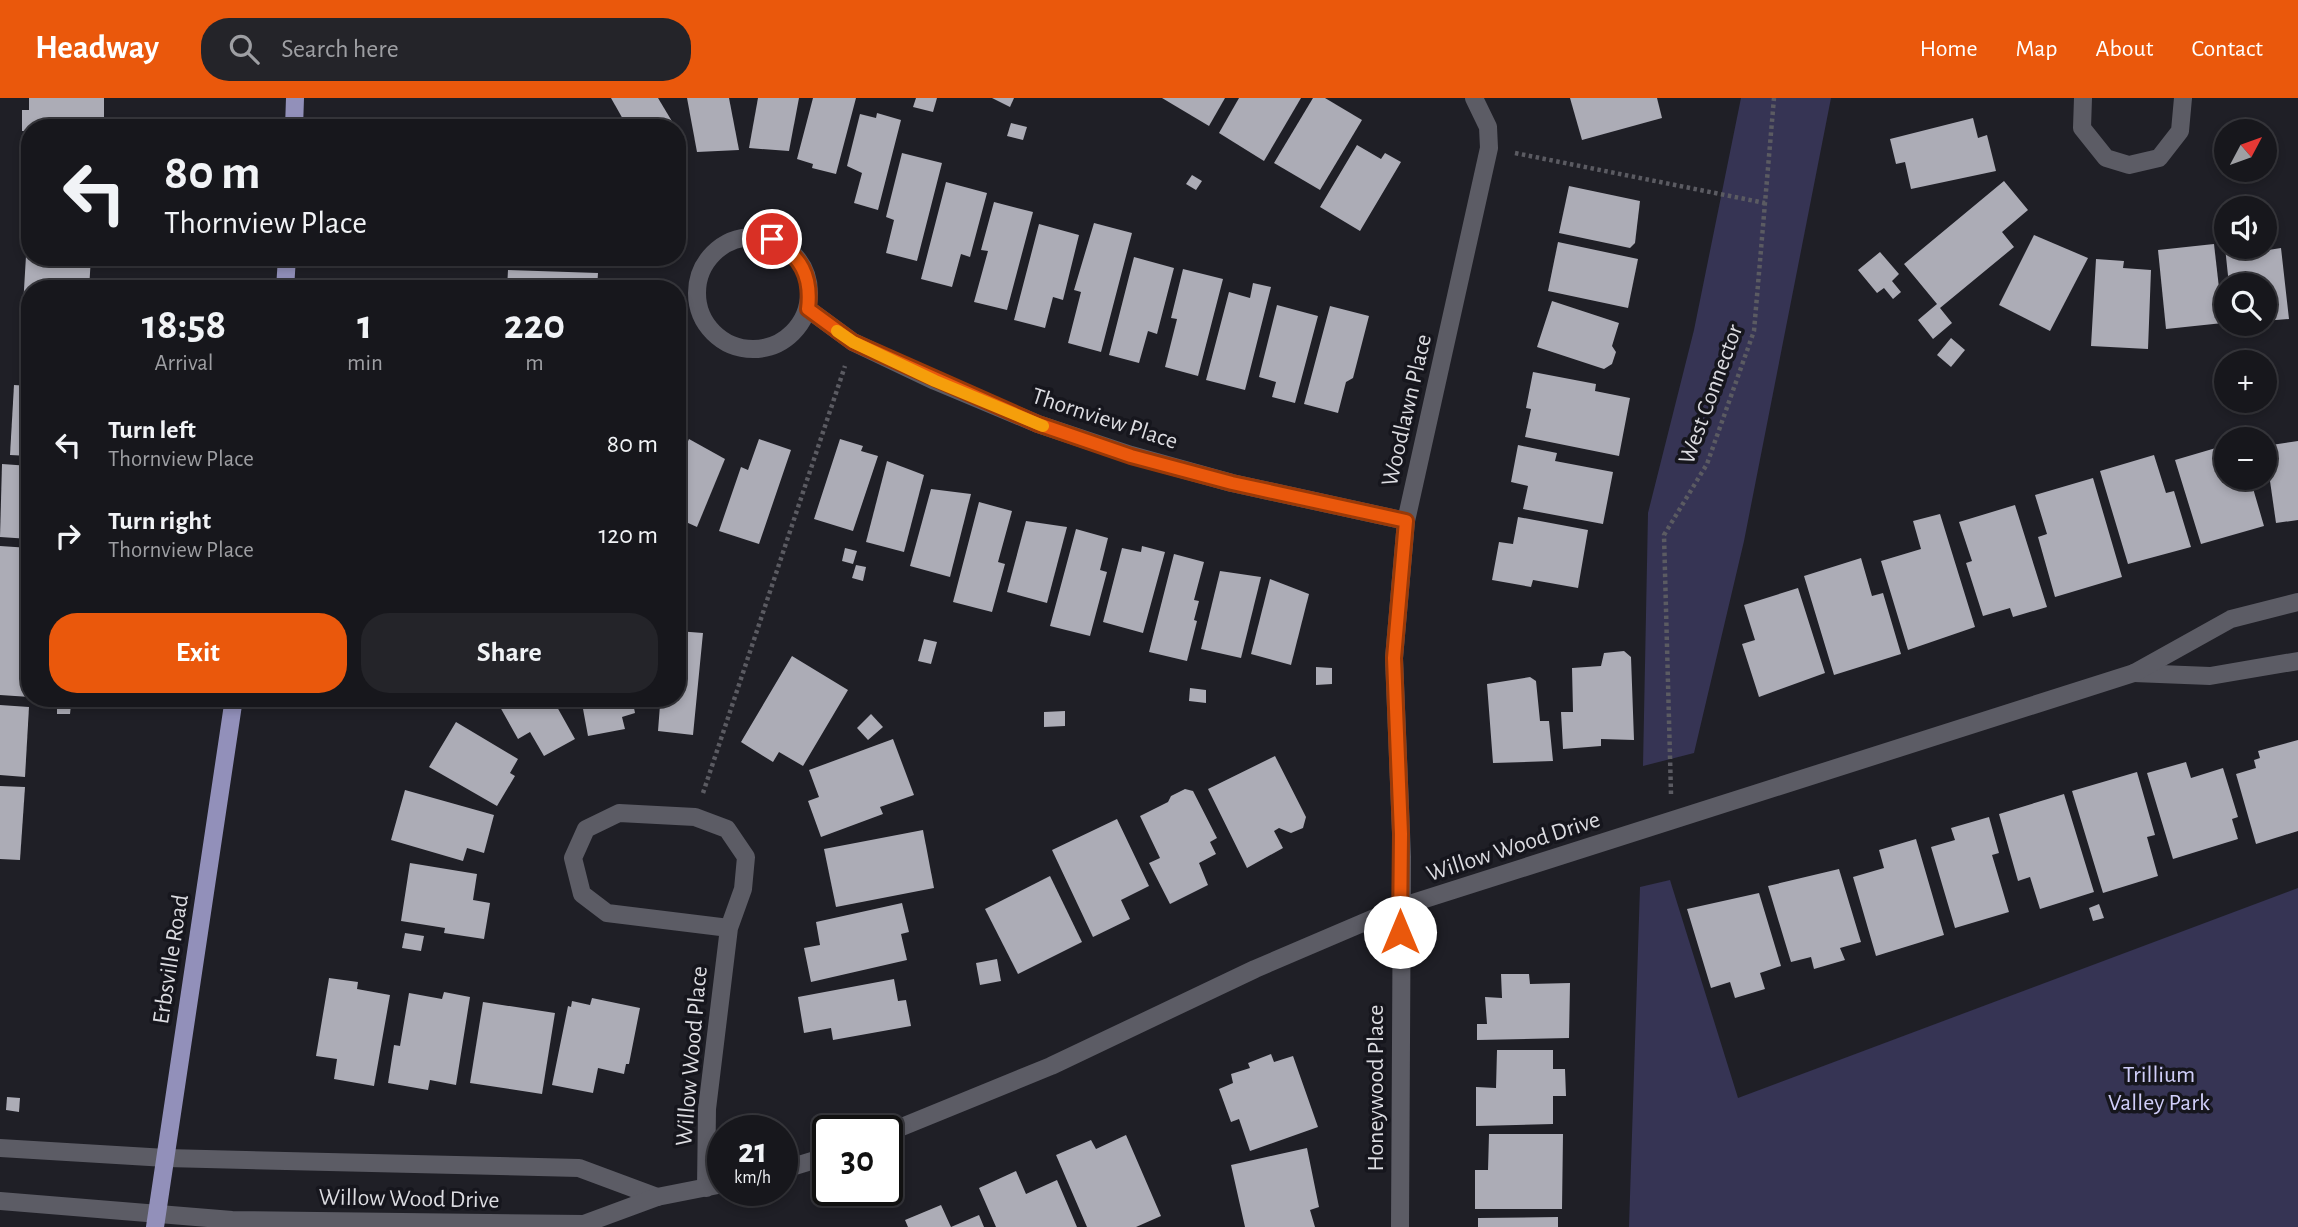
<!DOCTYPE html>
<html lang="en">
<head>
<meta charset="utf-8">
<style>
	body { margin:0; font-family:"Alegreya Sans",sans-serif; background:#242429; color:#f1f3f6; height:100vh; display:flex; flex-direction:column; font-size:26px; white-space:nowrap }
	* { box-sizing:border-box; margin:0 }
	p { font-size:23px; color:#9e9fa3 }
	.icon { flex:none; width:38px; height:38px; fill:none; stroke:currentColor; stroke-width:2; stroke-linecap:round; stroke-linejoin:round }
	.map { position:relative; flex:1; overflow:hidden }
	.side { position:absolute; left:21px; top:182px; width:665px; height:427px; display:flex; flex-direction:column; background:#17171c; border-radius:28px; box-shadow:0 4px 10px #0003,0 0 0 2px #36363b }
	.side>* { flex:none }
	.hud { position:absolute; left:21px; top:21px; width:665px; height:147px; border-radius:28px; box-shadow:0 4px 10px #0003,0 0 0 2px #36363b; background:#17171c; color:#f1f3f6; overflow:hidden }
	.needle { width:46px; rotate:49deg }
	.fabs { position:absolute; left:2214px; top:21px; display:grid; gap:14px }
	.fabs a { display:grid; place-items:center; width:63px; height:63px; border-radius:50%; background:#17171c; box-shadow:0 4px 10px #0003,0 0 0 2px #36363b; font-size:35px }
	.speed { position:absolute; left:707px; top:1017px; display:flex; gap:14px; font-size:35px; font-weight:700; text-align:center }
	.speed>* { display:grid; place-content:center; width:91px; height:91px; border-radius:50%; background:#17171c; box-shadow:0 4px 10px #0003,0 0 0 2px #36363b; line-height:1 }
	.speed small { font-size:18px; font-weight:400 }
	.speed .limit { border:4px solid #111; border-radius:10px; background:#fff; color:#111 }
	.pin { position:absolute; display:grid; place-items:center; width:60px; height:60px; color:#fff; margin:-30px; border:4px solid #fff; border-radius:50%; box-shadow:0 2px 7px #0007 }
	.me { position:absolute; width:77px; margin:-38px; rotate:0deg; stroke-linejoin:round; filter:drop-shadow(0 0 5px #0008) }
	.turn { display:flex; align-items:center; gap:24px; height:147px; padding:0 28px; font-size:32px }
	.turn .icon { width:91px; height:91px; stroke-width:2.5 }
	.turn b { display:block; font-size:49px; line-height:60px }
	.eta { display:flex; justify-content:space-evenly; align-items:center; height:119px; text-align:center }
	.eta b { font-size:42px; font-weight:700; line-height:49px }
	.button { display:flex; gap:14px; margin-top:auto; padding:14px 28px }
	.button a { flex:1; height:80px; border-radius:28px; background:#ea580c; color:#fff; font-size:28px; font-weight:700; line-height:80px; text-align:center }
	.button a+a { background:#242429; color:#f1f3f6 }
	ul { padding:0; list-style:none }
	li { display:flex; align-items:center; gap:21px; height:91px; padding:0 28px }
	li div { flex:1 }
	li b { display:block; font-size:26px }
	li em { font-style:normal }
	header { display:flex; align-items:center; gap:42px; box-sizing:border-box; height:98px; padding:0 35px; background:#ea580c; color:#fff }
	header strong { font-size:33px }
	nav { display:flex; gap:38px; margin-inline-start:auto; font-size:24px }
	.search { width:490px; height:63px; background:#242429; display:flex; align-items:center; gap:18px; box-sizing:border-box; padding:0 24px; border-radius:28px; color:#9e9fa3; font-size:26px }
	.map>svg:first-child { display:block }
</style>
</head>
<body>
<header>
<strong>Headway</strong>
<div class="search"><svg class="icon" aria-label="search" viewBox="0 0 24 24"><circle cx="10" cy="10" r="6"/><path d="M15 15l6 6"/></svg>Search here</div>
<nav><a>Home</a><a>Map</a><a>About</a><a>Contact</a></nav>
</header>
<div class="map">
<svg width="2298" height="1129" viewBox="0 0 2298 1129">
	<rect width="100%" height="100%" fill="#1f1f26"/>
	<g fill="#363454">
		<path d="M1741 0H1831L1744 443 1694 655 1643 668 1648 415 1694 232Z"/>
		<path d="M1670 782 1738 1000 2298 790V1129H1629L1640 789Z"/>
	</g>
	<g fill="#acacb6">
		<path d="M29 0H104V30H30V33H22V12H29Z"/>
		<path d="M611 0H658L676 30H628Z"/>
		<path d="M687 0H729L739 52 697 54Z"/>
		<path d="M758 0H799L789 53 749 50Z"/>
		<path d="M813 0H856L836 76 812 70 813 66 797 61Z"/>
		<path d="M916 0H937L933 14 913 9Z"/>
		<path d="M992 0H1014L1010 9Z"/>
		<path d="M1162 0H1225L1209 28Z"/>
		<path d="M1239 0H1301L1264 63 1219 35Z"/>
		<path d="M1313 0H1325L1362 22 1320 92 1274 65Z"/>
		<path d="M1570 0H1657L1662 20 1582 42Z"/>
		<path d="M877 15 901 22 878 112 854 105 862 75 847 68 860 16 876 20Z"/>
		<path d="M1973 20 1978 40 1987 37 1996 73 1911 91 1905 64 1896 66 1890 41Z"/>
		<path d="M1011 25 1027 29 1023 42 1007 38Z"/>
		<path d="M1357 47 1381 61 1385 55 1401 64 1360 133 1320 109Z"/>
		<path d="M902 55 942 65 917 163 886 155 894 122 886 119Z"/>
		<path d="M24 57H30V80H25Z"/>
		<path d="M1192 77 1202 83 1196 92 1186 86Z"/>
		<path d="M2004 83 2028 112 2002 134 2014 149 1940 210 1952 225 1933 241 1918 222 1937 206 1904 166Z"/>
		<path d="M946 84 987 95 970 159 961 156 952 189 921 181Z"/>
		<rect x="25" y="85" width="5" height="24"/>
		<path d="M1569 88 1640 103 1635 145 1630 150 1559 135Z"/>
		<path d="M994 104 1033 114 1007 212 974 204 988 153 981 152Z"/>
		<path d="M28 124 30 159H91L89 191H30V276H19Z"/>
		<path d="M1094 125 1132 135 1101 254 1068 245 1081 194 1074 192Z"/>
		<path d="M1039 126 1079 137 1063 202 1053 199 1045 230 1014 222Z"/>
		<path d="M2034 137 2088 160 2050 233 1999 207Z"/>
		<path d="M1558 144 1638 161 1628 210 1548 193Z"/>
		<path d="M2214 146 2223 225 2166 231 2158 152Z"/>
		<path d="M2225 149H2262V153L2281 150 2289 221 2264 223V187H2229Z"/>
		<path d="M1880 154 1899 176 1892 183 1901 194 1893 201 1884 190 1877 195 1858 172Z"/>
		<path d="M1134 159 1174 170 1157 236 1148 233 1139 265 1109 257Z"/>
		<path d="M2096 161 2124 163 2123 170 2151 172 2148 251 2091 248Z"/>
		<path d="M1183 171 1223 181 1198 278 1165 269 1177 221 1171 220Z"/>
		<path d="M508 172 598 175 597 191H507Z"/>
		<path d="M1253 185 1271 189 1245 292 1206 282 1229 194 1250 200Z"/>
		<path d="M1552 203 1619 225 1612 248 1616 254 1612 266 1604 271 1537 249Z"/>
		<path d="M1277 207 1318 218 1295 305 1272 299 1276 284 1259 279Z"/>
		<path d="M1330 208 1369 218 1353 280 1346 284 1338 315 1304 306Z"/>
		<path d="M1951 240 1965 252 1951 269 1937 257Z"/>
		<path d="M1533 274 1596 286 1595 293 1630 300 1619 358 1525 339 1531 311 1526 310Z"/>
		<path d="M14 287 30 288V358L10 357Z"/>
		<path d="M689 341 725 361 697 429 677 420V369Z"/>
		<path d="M759 341 791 352 759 446 719 433 741 369 748 372Z"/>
		<path d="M840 341 863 348 861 353 878 358 853 433 814 421Z"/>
		<path d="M2298 343V422L2276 425 2265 348Z"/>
		<path d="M1518 347 1557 355 1555 363 1613 374 1603 426 1523 411 1528 388 1511 384Z"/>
		<path d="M2226 347V380H2250L2264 428 2201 446 2175 362Z"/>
		<path d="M2154 357 2166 395 2174 393 2191 449 2128 466 2100 373Z"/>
		<path d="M887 363 924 377 904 454 866 444Z"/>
		<path d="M2 366 30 368V441L0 439Z"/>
		<path d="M2093 380 2122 479 2055 499 2038 439 2047 436 2035 397Z"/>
		<path d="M931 391 971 396 950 479 910 468Z"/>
		<path d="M979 404 1012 413 998 464 1005 466 992 514 953 504Z"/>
		<path d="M2015 407 2047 509 2013 519 2010 510 1983 518 1966 465 1972 463 1959 424Z"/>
		<path d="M1940 416 1975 529 1908 552 1881 463 1921 451 1913 423Z"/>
		<path d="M1518 419 1588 432 1578 490 1533 482 1531 489 1492 482 1499 444 1513 446Z"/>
		<path d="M1026 423 1067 429 1047 505 1007 494Z"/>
		<path d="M1076 431 1108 440 1100 472 1107 474 1090 538 1050 528Z"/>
		<path d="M0 448 30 450V599L0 597Z"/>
		<path d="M1142 448 1165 454 1143 535 1103 524 1122 450 1141 454Z"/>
		<path d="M845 450 857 453 853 466 842 463Z"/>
		<path d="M1174 456 1204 464 1194 502 1199 503 1194 522 1197 523 1187 563 1149 554Z"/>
		<path d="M1861 460 1872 498 1883 495 1901 556 1834 577 1804 478Z"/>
		<path d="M856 467 866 469 863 483 852 480Z"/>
		<path d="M1220 473 1261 479 1241 560 1201 551Z"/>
		<path d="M1270 481 1309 496 1291 567 1251 556Z"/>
		<path d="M1798 490 1825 575 1759 599 1742 546 1755 542 1744 507Z"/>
		<path d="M677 533 703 535 693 637 658 633 660 607 647 606 648 600H677Z"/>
		<path d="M924 541 937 544 931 566 918 563Z"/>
		<path d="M1624 553 1631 559 1634 642 1601 641V648L1563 651 1561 614H1573L1572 570 1601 568 1604 555Z"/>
		<path d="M792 558 848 592 803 668 779 654 773 664 741 644Z"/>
		<path d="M1316 569 1332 570V586L1316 587Z"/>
		<path d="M1530 579 1536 583 1540 623H1549L1553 663 1493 665 1487 586Z"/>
		<path d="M1190 590 1206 592V605L1189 603Z"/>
		<path d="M495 600H552L575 641 544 658 530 634 518 641Z"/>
		<path d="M581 600H632L635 615 622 619 625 631 588 638Z"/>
		<path d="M57 606 71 607 70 616H57Z"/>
		<path d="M0 607 29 609 25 679 0 677Z"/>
		<path d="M1065 613V628L1044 629V614Z"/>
		<path d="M871 616 883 629 868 642 857 630Z"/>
		<path d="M456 624 518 661 510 675 515 678 497 708 429 669Z"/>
		<path d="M893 641 914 697 880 709 883 716 821 739 808 703 819 699 809 672Z"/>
		<path d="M2298 642V733L2256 746 2236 676 2256 670 2254 662 2260 660 2258 653Z"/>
		<path d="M1275 658 1306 719 1303 730 1291 735 1279 730 1274 733 1283 750 1247 770 1208 691Z"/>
		<path d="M2186 664 2191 680 2223 670 2238 719 2232 721 2238 741 2173 761 2147 675Z"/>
		<path d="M2137 674 2155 737 2147 739 2158 778 2103 795 2072 693Z"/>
		<path d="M0 688 25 689 20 762 0 761Z"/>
		<path d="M1185 691 1193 693 1217 740 1210 744 1216 756 1199 765 1208 787 1170 806 1149 765 1160 760 1140 718 1168 704 1171 698Z"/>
		<path d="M405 692 494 717 484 755 467 750 463 763 391 742Z"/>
		<path d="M2064 696 2094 794 2040 811 2030 779 2018 783 1999 716Z"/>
		<path d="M1989 719 1999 755 1992 757 2009 814 1955 830 1931 749 1955 742 1951 730Z"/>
		<path d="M1117 721 1149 788 1121 802 1130 821 1093 839 1052 752Z"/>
		<path d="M923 732 934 790 836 809 824 751Z"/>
		<path d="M1916 741 1944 837 1876 858 1853 779 1884 770 1879 752Z"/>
		<path d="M410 765 477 776 473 802 490 805 484 841 444 835 445 830 401 823Z"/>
		<path d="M1839 771 1861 844 1840 850 1845 862 1814 871 1811 859 1791 864 1768 788Z"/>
		<path d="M1050 778 1082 844 1018 876 985 811Z"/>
		<path d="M1759 795 1781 868 1760 875 1765 891 1735 900 1730 884 1711 890 1687 811Z"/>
		<path d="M902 805 909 834 901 836 907 862 811 884 804 850 820 847 816 824Z"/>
		<path d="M2099 806 2104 820 2093 823 2089 810Z"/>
		<path d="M405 835 424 838 421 853 402 850Z"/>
		<path d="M997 861 1001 883 980 887 976 865Z"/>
		<path d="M1501 876H1529L1530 886 1570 885 1569 940 1477 942V926H1487L1485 899 1502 900Z"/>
		<path d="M329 880 358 884 357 891 390 897 374 988 334 981 337 961 316 958Z"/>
		<path d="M894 881 898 903 906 902 911 928 833 942 831 930 804 935 798 899Z"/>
		<path d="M444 894 470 899 456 987 430 982 428 992 388 985 394 947 400 948 409 895 442 901Z"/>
		<path d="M592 900 640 910 629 966H626L624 976 598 970 593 995 552 987 568 908 571 909 572 903 590 907Z"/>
		<path d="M483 904 555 915 542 996 470 985Z"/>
		<path d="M1497 952H1553V971H1565L1566 998H1553V1026L1476 1028V989L1496 990Z"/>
		<path d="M1271 956 1274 964 1293 958 1318 1029 1250 1053 1239 1021 1231 1024 1219 991 1233 985 1231 976 1250 970 1248 965Z"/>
		<path d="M7 999 20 1000 19 1014 6 1012Z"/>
		<path d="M1489 1036H1563L1562 1111H1475V1072H1488Z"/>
		<path d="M1126 1037 1161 1118 1136 1129H1087L1056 1057 1091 1042 1096 1051Z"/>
		<path d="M1307 1050 1319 1109 1310 1112 1315 1129H1245L1231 1067Z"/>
		<path d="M1016 1073 1026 1096 1057 1082 1077 1129H996L979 1090Z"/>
		<path d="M941 1107 951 1129 979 1117 984 1129H908L905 1122Z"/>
		<path d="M1558 1119V1129H1478V1120Z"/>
	</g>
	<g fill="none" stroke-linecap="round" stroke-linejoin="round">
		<g stroke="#5b5b62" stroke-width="4.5" stroke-dasharray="3.5 3.5" stroke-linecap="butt">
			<path d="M1515 55 1765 105"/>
			<path d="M703 695 845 268"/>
			<path d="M1671 696 1664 437 1707 366 1754 233 1774 0"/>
		</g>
		<g stroke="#5c5c65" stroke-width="18">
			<path d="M2083 0 2082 30 2106 60 2129 67 2159 60 2180 33 2183 0"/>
			<circle cx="753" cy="195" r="56"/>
			<path d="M808 211 853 244 935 283 1038 326 1131 357 1232 385 1406 423"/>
			<path d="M2134 575 2210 578 2298 563"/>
			<path d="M887 1035 1051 968 1255 871 1400 809 2134 575 2231 521 2298 504"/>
			<path d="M0 1050 166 1060 579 1070 657 1099"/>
			<path d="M782 1072 828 1058"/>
			<path d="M706 1090 707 1011 729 830 743 791 746 759 727 731 695 719 619 715 586 731 573 760 582 796 607 815 729 830"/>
			<path d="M0 1103 232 1122 584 1126 657 1099 723 1086"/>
			<path d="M1400 1129 1402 759 1394 560 1406 423 1489 50 1488 29 1474 0"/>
		</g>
		<g stroke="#9290ba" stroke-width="18">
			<path d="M294 30 295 0"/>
			<path d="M285 191 287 159"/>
			<path d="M155 1129 234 600"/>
		</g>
	</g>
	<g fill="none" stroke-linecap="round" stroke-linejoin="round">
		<defs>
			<path id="route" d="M772 141C801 158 812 178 808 211L853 244 1038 326 1131 358 1232 385 1406 423 1394 560 1401 736 1400 834"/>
		</defs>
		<use href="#route" stroke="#983908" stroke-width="18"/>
		<use href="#route" stroke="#ea580c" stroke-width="12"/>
		<path stroke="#f59e0b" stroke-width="12" d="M837 233 853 244 935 283 1043 328"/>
	</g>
	<g text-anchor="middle" stroke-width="7" stroke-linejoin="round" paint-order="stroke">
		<g font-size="24" fill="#dcdce1" stroke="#16161d">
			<text transform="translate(1710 296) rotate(-70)" y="8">West Connector</text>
			<text transform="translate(1406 312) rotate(-77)" y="8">Woodlawn Place</text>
			<text transform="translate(1105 320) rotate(18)" y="8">Thornview Place</text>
			<text transform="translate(1513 748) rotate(-18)" y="8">Willow Wood Drive</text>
			<text transform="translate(170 861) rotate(-81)" y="8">Erbsville Road</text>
			<text transform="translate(691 958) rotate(-85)" y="8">Willow Wood Place</text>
			<text transform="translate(1375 990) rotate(-90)" y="8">Honeywood Place</text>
			<text transform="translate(409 1100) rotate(1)" y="8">Willow Wood Drive</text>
		</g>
		<g font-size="24" fill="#d0cef9" stroke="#16161d">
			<text x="2159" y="984">Trillium<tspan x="2159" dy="28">Valley Park</tspan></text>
		</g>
	</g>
</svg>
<div class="fabs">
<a><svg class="needle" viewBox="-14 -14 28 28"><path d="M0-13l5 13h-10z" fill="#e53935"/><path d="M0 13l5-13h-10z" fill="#9e9fa3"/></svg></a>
<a><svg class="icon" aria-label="sound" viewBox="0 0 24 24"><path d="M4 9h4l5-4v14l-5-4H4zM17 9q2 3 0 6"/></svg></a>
<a><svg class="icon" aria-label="search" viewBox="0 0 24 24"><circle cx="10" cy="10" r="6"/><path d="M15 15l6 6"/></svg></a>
<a>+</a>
<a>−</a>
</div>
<div class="speed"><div>21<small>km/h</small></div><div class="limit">30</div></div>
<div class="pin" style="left:772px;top:141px;background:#d93025"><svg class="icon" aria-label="arrive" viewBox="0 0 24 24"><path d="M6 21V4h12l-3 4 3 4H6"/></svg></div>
<svg class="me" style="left:1400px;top:834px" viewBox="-20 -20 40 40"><circle r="19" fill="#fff"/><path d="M0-13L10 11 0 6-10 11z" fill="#ea580c"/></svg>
<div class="hud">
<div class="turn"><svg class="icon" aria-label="left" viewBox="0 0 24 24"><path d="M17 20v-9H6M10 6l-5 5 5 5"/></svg><div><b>80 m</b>Thornview Place</div></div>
</div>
<section class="side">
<div class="eta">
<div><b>18:58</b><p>Arrival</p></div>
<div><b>1</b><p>min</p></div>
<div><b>220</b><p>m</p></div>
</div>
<ul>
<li><svg class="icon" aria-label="left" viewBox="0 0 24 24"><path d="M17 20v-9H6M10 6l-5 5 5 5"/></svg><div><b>Turn left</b><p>Thornview Place</p></div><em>80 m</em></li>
<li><svg class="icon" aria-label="right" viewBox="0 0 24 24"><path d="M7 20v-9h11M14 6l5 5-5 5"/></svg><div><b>Turn right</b><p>Thornview Place</p></div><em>120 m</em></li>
</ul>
<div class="button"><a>Exit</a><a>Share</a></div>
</section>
</div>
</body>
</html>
